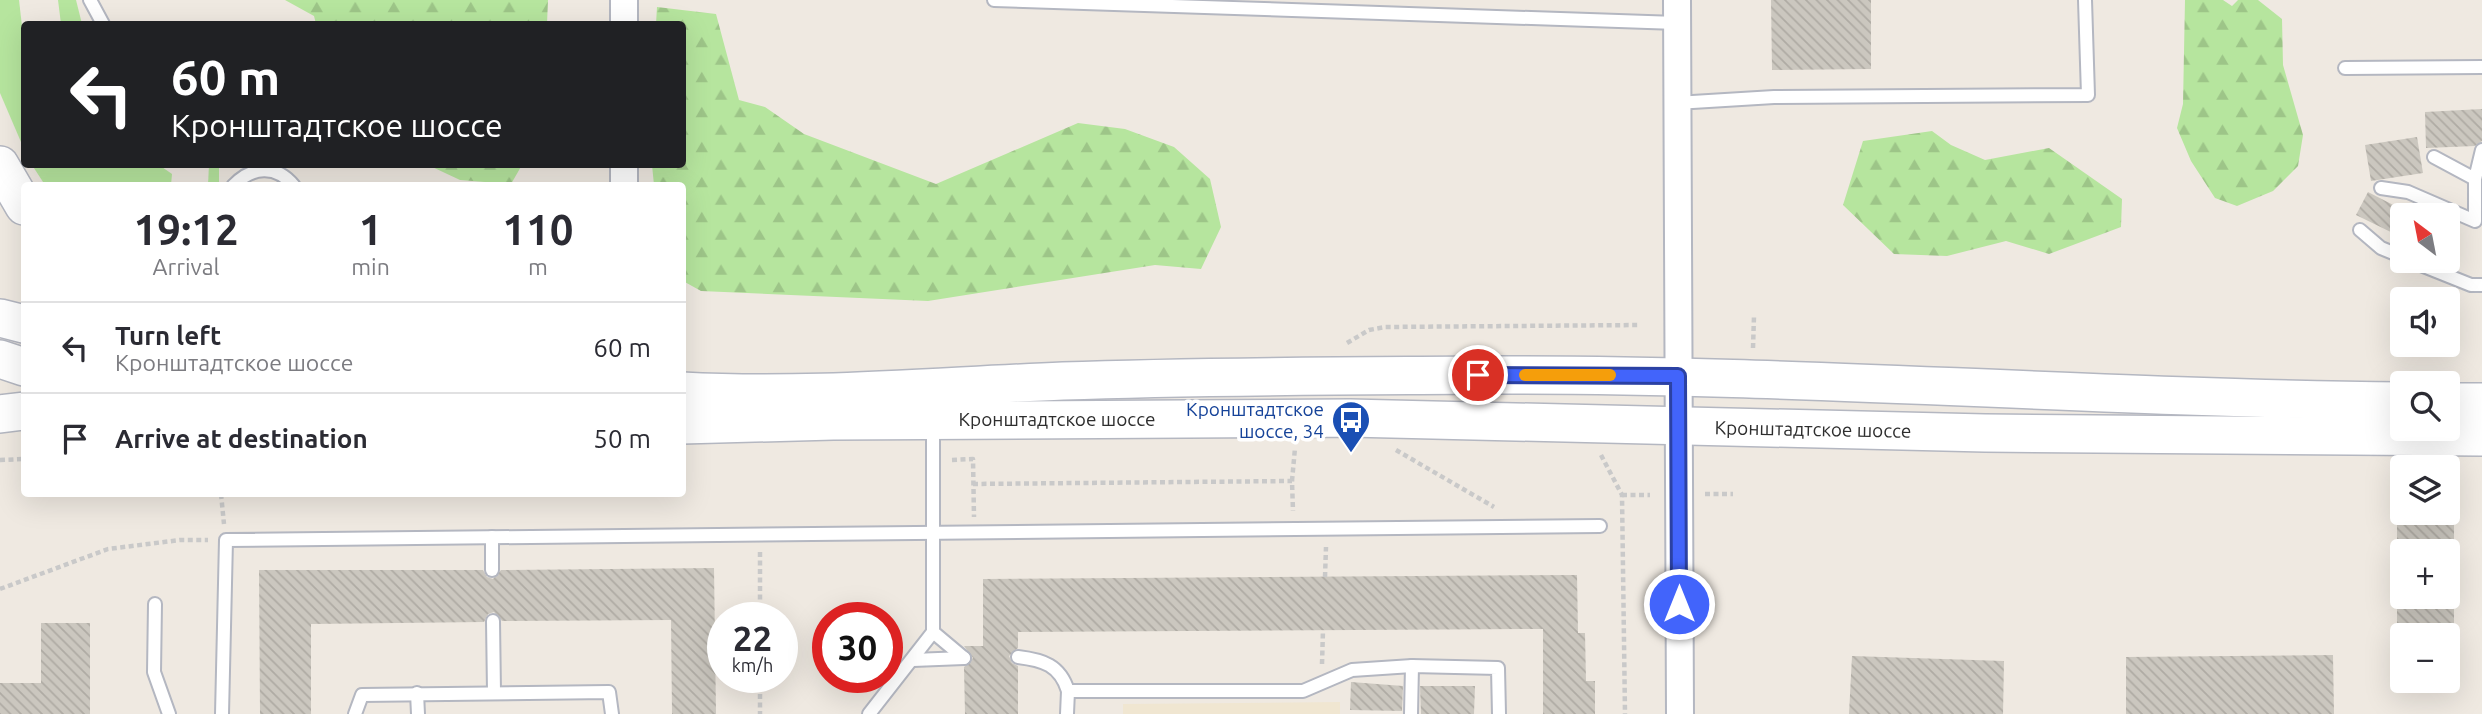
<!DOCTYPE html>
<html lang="en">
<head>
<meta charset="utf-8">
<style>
	body { margin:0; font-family:Ubuntu,sans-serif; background:#f2f2f3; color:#2b2b33; height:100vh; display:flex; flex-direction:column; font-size:26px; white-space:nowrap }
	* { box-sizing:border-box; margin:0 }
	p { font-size:23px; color:#7c7c81 }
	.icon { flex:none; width:38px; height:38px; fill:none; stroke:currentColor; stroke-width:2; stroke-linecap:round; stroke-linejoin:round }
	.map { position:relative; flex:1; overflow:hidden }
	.panel { position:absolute; left:21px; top:182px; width:665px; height:315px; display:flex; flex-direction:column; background:#fff; border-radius:7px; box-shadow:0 7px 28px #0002 }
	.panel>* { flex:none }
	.guide { position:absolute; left:21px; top:21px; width:665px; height:147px; border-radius:7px; box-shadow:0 7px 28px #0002; background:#202124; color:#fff; overflow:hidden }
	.needle { width:46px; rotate:328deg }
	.controls { position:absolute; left:2390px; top:203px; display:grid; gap:14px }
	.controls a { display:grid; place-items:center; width:70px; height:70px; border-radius:7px; background:#fff; box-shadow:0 7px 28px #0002; font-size:35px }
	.speed { position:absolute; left:707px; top:602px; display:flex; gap:14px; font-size:35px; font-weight:700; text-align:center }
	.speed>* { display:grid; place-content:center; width:91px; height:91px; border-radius:50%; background:#fff; box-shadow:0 7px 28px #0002; line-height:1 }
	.speed small { font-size:18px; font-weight:400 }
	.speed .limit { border:10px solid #d22; background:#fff; color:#111 }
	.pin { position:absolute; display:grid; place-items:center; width:60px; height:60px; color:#fff; margin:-30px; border:4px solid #fff; border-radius:50%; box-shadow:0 2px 7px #0007 }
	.me { position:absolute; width:77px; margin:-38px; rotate:0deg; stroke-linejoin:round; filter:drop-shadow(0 0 5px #0008) }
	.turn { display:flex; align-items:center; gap:24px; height:147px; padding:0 35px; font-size:32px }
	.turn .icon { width:91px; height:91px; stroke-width:2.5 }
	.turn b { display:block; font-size:49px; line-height:60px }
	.eta { display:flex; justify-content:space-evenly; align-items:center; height:119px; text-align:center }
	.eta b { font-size:42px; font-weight:700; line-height:49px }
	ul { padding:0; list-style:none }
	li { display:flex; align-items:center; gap:21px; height:91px; padding:0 35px; border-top:2px solid #e1e1e2 }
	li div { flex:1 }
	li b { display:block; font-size:26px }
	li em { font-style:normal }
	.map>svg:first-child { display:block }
</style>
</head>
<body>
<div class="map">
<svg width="2482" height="714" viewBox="0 0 2482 714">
	<defs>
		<pattern id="forest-firs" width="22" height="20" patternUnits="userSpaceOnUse" patternTransform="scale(1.75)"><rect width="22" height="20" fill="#b6e59e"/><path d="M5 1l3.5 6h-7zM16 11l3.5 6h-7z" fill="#9dc588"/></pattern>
		<pattern id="building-back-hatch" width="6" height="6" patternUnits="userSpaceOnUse" patternTransform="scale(1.75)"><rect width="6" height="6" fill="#cbc7bf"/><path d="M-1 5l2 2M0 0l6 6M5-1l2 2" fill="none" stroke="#afaba4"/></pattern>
	</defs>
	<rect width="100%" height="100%" fill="#efe9e1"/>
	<path fill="#f0e6d1" d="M1340 702V714H1123V704Z"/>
	<g fill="#b6e59e">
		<path d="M0 0H19L24 44V149L0 93Z"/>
		<path d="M58 0H76L82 24H61Z"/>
		<path d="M32 165H159L172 174 171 185H45Z"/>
		<path d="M209 165H219V185H208Z"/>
	</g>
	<g fill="url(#forest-firs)">
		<path d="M285 0H548L547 24H316L314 16Z"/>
		<path d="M2185 0H2223L2232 6 2238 0H2258L2282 19 2283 65 2303 135 2298 166 2273 191 2237 206 2215 198 2191 161 2177 128 2183 104Z"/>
		<path d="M657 7 716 14 739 100 765 107 804 134 936 184 1078 123 1125 129 1174 147 1210 179 1221 227 1201 269 1155 265 928 301 701 291 683 281 682 186 654 185 652 165 682 164V24H656Z"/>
		<path d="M1932 131 1951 145 1985 160 2049 148 2122 199 2121 227 2049 254 2006 241 1947 256 1894 254 1843 205 1863 141Z"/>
		<path d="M428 165H522L511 184 460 180Z"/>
	</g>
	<g fill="url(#building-back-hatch)">
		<path d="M1771 0H1871V69L1772 70Z"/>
		<path d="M2482 109V141L2475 146 2426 148 2425 112Z"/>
		<path d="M2417 137 2423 173 2371 181 2365 145Z"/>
		<path d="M2368 192 2403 210V238L2356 215Z"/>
		<rect x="2397" y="513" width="57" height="38"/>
		<path d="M714 568 716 714H672L671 620 502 621 494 612 488 614 484 622 311 624V714H260L259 570H483L487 577 493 579 501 570Z"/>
		<path d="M1577 575 1578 633H1585L1586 681H1595V714H1543V629L1018 632V648L1009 656 1012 663 1018 666V714H965L964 667 973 658 964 646H983V579Z"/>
		<rect x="2397" y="597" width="57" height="38"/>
		<path d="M41 623H90V714H0V683H41Z"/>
		<path d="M2333 655 2334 714H2126V657Z"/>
		<path d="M1852 656 2004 661 2003 714H1849Z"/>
		<path d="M1351 682 1403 686 1402 711 1350 710Z"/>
		<path d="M1420 686H1475L1474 714H1421Z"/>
	</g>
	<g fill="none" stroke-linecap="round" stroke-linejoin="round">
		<defs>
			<g id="service">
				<path d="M90 0 103 24"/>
				<path d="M994 0 1677 23"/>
				<path d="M2345 68 2482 67"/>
				<path d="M1676 103 1774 97 2088 95 2085 0"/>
				<path d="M2434 157 2475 179 2482 150"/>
				<path d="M233 186C252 166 276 164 294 186"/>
				<path d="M2381 188 2408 192 2475 221V179"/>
				<path d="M2360 230 2381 248 2403 257"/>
				<path d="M2411 261 2471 285H2482"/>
				<path d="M492 537V570"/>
				<path d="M155 604 154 672 169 714"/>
				<path d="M493 621 494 692"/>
				<path d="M933 632 964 658"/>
				<path d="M1018 657C1043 660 1060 665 1068 691H1303L1352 670 1412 666 1498 668 1499 714"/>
				<path d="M913 660 964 658"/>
				<path d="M417 693 418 714"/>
				<path d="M222 714 226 540 1600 526"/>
				<path d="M355 714 362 695 609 692 612 714"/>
				<path d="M869 714 933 632V424"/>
				<path d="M1067 714 1068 691"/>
				<path d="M1411 714 1412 666"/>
			</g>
			<g id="minor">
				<path d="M1677 0 1680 714"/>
				<path d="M624 24V0"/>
				<path d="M624 186V164"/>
			</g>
			<g id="secondary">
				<path d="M0 165 24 206"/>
				<path d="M0 318 24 324"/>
				<path d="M0 359 24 367"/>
				<path d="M682 391C808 398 937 386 1063 381 1201 376 1340 376 1478 375 1787 373 2094 398 2403 401"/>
				<path d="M2448 402H2482"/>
				<path d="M0 414 24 411"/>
				<path d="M682 425 833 421 1350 418 1985 433 2482 437"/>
			</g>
		</defs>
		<use href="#service" stroke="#b4b7c1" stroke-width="16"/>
		<use href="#minor" stroke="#b4b7c1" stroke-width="30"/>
		<use href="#secondary" stroke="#b4b7c1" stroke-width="40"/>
		<g stroke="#c9c9c9" stroke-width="4.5" stroke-dasharray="5 3.5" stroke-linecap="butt">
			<path d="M1347 343 1369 330 1385 327 1640 325"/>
			<path d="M1753 348 1754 316"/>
			<path d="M1396 450 1494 507"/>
			<path d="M1601 455 1622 495 1625 714"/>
			<path d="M0 460 24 459"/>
			<path d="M952 460 973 459 974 517"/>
			<path d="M1292 481 1295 448"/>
			<path d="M973 484 1292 481 1293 511"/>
			<path d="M221 494 224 524"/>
			<path d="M1705 494H1733"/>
			<path d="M1622 495H1650"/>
			<path d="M760 552V618"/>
			<path d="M1325 577 1326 547"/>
			<path d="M0 589 108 549 180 540H208"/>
			<path d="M1322 664 1323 630"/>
			<path d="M760 677V714"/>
		</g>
		<use href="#service" stroke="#fff" stroke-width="12"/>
		<use href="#minor" stroke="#fff" stroke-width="26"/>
		<use href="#secondary" stroke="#fff" stroke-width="37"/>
	</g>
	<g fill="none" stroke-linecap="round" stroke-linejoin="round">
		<defs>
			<path id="route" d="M1478 375 1678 376 1679 604"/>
		</defs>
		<use href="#route" stroke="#2b41a3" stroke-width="18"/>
		<use href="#route" stroke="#4264fb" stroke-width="12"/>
		<path stroke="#f59e0b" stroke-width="12" d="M1525 375H1610"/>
	</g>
	<defs>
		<symbol id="bus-pin" viewBox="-11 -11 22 30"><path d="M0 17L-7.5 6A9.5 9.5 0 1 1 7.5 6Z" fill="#1a4fb4" stroke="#fff"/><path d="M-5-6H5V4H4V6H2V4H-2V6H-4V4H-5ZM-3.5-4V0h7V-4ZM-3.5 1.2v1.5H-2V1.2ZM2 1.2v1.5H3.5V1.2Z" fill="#fff"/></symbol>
	</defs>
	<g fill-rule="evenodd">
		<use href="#bus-pin" x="1329" y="398" width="44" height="60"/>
	</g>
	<g text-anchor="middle" stroke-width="7" stroke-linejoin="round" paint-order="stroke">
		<g font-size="19" fill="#164399" stroke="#fff" text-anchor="end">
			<text x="1324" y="416">Кронштадтское<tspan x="1324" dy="22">шоссе, 34</tspan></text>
		</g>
		<g font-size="19" fill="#2e2e2e" stroke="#fff">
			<text x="1057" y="426">Кронштадтское шоссе</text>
			<text transform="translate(1813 429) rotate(1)" y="7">Кронштадтское шоссе</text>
		</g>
	</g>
</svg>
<div class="controls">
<a><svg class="needle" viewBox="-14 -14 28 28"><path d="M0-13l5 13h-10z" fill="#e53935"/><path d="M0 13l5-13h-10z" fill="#7c7c81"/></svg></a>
<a><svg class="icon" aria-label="sound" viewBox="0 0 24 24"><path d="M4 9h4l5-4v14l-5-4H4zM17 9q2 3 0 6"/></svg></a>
<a><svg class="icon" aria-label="search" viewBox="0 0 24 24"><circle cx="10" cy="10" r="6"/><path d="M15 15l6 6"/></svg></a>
<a><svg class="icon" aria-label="layers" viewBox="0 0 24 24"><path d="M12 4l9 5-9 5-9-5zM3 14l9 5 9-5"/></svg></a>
<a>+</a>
<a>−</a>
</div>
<div class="speed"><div>22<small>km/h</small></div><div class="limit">30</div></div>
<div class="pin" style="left:1478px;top:375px;background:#d93025"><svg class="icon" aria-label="arrive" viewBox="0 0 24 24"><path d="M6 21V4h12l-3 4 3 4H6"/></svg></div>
<svg class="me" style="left:1679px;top:604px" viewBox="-20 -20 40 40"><circle r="17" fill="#4264fb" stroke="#fff" stroke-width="3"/><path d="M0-11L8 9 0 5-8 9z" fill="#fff"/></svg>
<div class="guide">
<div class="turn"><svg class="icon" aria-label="left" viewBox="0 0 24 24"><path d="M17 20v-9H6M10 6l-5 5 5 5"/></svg><div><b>60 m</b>Кронштадтское шоссе</div></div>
</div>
<section class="panel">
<div class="eta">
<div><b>19:12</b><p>Arrival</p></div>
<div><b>1</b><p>min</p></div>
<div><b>110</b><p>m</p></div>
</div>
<ul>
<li><svg class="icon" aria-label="left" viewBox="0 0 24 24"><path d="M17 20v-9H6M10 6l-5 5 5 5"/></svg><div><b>Turn left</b><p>Кронштадтское шоссе</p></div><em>60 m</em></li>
<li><svg class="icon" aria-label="arrive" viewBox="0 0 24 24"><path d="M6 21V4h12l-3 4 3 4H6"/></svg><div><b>Arrive at destination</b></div><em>50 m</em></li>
</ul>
</section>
</div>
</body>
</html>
